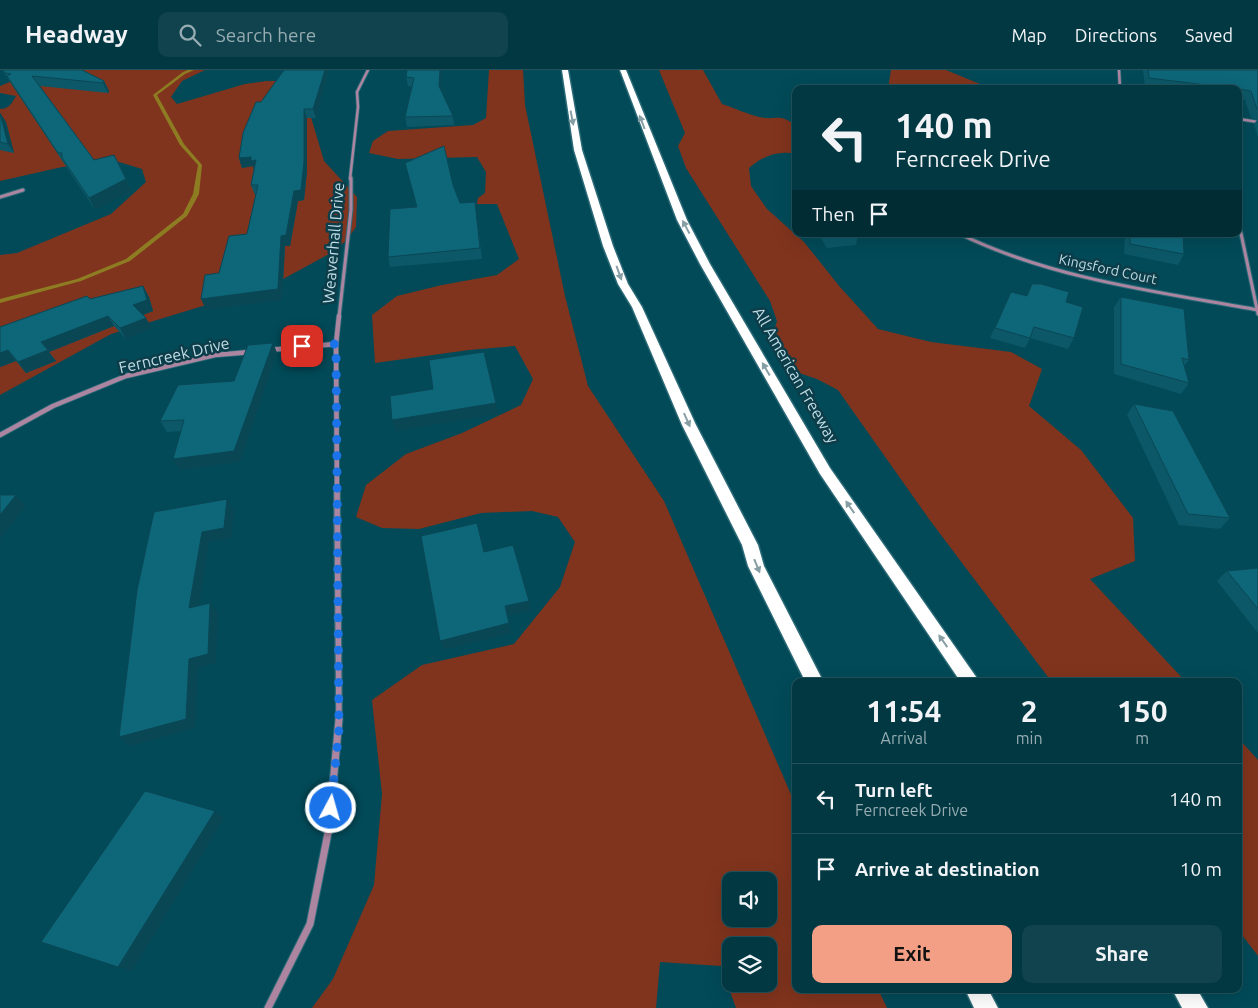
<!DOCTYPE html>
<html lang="en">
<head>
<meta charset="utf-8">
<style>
	body { margin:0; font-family:Ubuntu,sans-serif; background:#10434d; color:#f1f3f6; height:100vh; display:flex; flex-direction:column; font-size:19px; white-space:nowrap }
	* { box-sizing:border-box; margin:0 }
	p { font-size:16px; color:#96acb2 }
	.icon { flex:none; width:28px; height:28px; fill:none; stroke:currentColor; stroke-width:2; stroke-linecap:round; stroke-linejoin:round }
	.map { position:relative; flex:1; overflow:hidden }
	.details { position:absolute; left:792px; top:608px; width:450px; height:315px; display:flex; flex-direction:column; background:#023842; border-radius:10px; box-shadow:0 5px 20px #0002,0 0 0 1px #23525b }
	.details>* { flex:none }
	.banner { position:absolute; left:792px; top:15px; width:450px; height:152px; border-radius:10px; box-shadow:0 5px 20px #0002,0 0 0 1px #23525b; background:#023842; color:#f1f3f6; overflow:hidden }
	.controls { position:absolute; left:722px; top:802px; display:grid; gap:10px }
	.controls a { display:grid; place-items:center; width:55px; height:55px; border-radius:10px; background:#023842; box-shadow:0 5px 20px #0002,0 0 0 1px #23525b; font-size:25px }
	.pin { position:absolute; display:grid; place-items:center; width:42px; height:42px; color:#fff; margin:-21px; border-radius:10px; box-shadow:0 2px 8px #0006 }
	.me { position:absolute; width:55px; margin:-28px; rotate:6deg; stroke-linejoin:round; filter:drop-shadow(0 0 4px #0008) }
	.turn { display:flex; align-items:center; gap:18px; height:105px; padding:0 20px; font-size:22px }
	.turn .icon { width:65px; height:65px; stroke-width:2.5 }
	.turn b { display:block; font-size:35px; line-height:42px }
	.then { display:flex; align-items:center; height:48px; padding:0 20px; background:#0003; gap:10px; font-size:19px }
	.eta { display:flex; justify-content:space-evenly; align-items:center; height:85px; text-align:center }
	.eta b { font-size:30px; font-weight:700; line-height:35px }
	.button { display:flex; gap:10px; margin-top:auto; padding:10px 20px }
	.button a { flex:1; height:58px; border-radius:10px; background:#f39f85; color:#111; font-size:20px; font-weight:700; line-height:58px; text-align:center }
	.button a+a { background:#10434d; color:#f1f3f6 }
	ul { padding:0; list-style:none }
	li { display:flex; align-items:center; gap:15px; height:70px; padding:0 20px; border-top:1px solid #23525b }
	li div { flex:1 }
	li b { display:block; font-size:19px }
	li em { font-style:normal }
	header { display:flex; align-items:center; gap:30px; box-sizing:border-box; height:70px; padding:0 25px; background:#023842; border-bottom:1px solid #23525b }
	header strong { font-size:24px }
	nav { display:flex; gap:28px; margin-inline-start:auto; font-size:18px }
	.search { width:350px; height:45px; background:#10434d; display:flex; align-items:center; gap:12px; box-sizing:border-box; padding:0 18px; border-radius:10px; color:#96acb2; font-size:19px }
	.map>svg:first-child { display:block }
</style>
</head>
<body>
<header>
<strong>Headway</strong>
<div class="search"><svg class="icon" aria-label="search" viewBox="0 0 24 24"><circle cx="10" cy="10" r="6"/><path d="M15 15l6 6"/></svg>Search here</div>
<nav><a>Map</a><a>Directions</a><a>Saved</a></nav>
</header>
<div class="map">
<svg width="1258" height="938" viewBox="0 0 1258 938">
	<rect width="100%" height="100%" fill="#024a58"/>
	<g fill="#80341d" fill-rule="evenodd">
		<path d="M39 0H205L182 11 171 27 177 34 245 14 267 11H280L305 27 324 91 357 127 356 157 346 171 329 184 272 215 111 264 0 325V185L17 183 111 144 146 112 142 99 119 92 62 97 0 111V39C9 39 12 33 16 26L0 23V16Z"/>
		<path d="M489 0H523L525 35 565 226 588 316 664 431 796 736V919H878L887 938H736L721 896 660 892 656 938H312L333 909 374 815 382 724 372 630 422 595 514 574 560 517 575 472 558 447 532 441 481 443 419 459 382 458 356 447 366 415 406 384 462 363 521 335 533 309 515 276 469 280 375 293 372 245 397 226 442 215 497 205 519 189 497 134H477L478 128 485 123 486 102 477 87 398 89 369 83 373 71 388 61 473 55 486 48ZM731 811H769V849H731ZM731 876H769V914H731Z"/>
		<path d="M659 0H703L722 34C734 38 747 44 759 47 776 51 779 42 796 56V84C778 80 763 86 749 98L751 116 767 139 804 172 840 217 878 259 931 272 1011 282 1042 299 1029 336 1081 380 1133 448 1135 491 1090 509 1185 611H1051L929 449 838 320 817 309 793 301 779 285 772 267 777 251 770 231 686 98 678 76 685 63Z"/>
		<path d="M891 0H946L992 19H888Z"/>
		<path d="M1239 669 1258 690V886L1239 861Z"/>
	</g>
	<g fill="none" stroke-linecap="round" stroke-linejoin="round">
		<path fill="#8e7c23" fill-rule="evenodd" d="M188 0H194L185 4 157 25 184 74 202 95 199 124 187 146 130 191 81 211 0 233V229L77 209 126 189 183 144 193 124 198 95 180 75 153 25 183 2Z"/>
		<defs>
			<g id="street-far4">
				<path d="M1119 0 1120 19"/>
				<path d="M1239 49 1258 52"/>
				<path d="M350 109 358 37 357 22 368 0"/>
			</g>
			<g id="street-far3">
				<path d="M0 127 23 120"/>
				<path d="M1239 154 1258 244"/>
				<path d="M960 164C1052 209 1159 222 1258 240"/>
				<path d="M339 247 351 140V108"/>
			</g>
			<g id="street-far2">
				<path d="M269 280 336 274"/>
				<path d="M0 365 53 336 126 306 215 285 251 282"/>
				<path d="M337 424 336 274 339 246"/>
			</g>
			<path id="street-far1" d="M337 423 339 650"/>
			<path id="street" d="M268 938 310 854 329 758 339 649"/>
			<g id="highway">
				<path d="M562 0H568L582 80 613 176 628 214 642 237 696 355 758 475 764 496 823 611H805L748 496 742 475 682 355 632 237 618 214 603 176 574 80Z"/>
				<path d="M620 0H626L687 150 710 194 830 398 979 611H960L820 404 700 194 677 150Z"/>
				<path d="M965 919H988L998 938H974Z"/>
				<path d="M1172 919H1197L1208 938H1182Z"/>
			</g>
		</defs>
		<use href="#street-far4" stroke="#2c6a77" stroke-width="4"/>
		<use href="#street-far3" stroke="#2c6a77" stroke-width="5"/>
		<use href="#street-far2" stroke="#2c6a77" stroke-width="6"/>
		<use href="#street-far1" stroke="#2c6a77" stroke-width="8"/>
		<use href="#street" stroke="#2c6a77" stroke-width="9"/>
		<use href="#highway" stroke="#2c6a77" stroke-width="3"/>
		<use href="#street-far4" stroke="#ac85a0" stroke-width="2.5"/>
		<use href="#street-far3" stroke="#ac85a0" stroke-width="3"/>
		<use href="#street-far2" stroke="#ac85a0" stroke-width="4.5"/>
		<use href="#street-far1" stroke="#ac85a0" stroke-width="5.5"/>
		<use href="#street" stroke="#ac85a0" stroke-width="7"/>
		<use href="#highway" fill="#fff" fill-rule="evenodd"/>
	</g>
	<g fill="#0c5868">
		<path d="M2 0H82L104 11 109 21 108 23 40 16 94 90 120 96 132 121 95 140Z"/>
		<path d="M329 0 316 48H307V101L304 130 298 131 290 176H285L282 230 206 240 219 203 247 164 256 125H255L251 115 254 100 253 96 242 98 239 88 261 32Z"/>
		<path d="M407 0H442L441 20 453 46 454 55 407 57 405 47 412 16H408L406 7Z"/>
		<path d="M1143 0H1258V68L1254 54 1257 50 1251 48 1245 30 1239 29V19H1160L1145 17Z"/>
		<path d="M0 43 6 52 14 83 0 80Z"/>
		<path d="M453 115 460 133 475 132 482 189 390 197 388 187Z"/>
		<path d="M818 164H857L858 165 856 175 827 178Z"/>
		<path d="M1118 164H1183L1184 184 1178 195 1124 184 1125 165Z"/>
		<path d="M1032 214 1074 268 1068 279 1030 268 1025 278 990 268 1011 222 1027 226Z"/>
		<path d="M143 216 149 227 153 241 143 245 152 258 126 269 114 256 49 282 56 291 26 303 16 291 0 297V257L90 229Z"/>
		<path d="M1121 227 1189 290 1184 296 1189 313 1181 324 1114 304V237Z"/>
		<path d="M273 273 277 283 240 392 180 400 181 361 167 362 160 351 234 311Z"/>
		<path d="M1134 334 1230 448 1220 459 1179 455 1127 345Z"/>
		<path d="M1258 498V563L1217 511 1227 501Z"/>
	</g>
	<g fill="#0a4755">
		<path d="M325 0H329L316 48 313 39Z"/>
		<path d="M440 0H442L441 25 439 16Z"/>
		<path d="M104 11 109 21 108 23 103 13Z"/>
		<path d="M304 39 307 48V101L304 130 298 131 290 176H285L282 230 206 240 201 229 281 166Z"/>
		<path d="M0 43 6 52 14 83 8 74Z"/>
		<path d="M114 85 132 121 95 140 89 128Z"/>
		<path d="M251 87 256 90 254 100 253 96 242 98 239 88Z"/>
		<path d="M143 216 149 227 153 241 140 246 133 235Z"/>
		<path d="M108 246 114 256 49 282 56 291 26 303 18 292 41 272Z"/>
		<path d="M146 248 152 258 126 269 120 258Z"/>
		<path d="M273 273 277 283 240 392 180 400 173 389Z"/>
		<path d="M8 280 16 291 0 297V283Z"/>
		<path d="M496 333 498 344 396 361 392 350Z"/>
		<path d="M16 425 26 436 0 469V445Z"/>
		<path d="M227 429 234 440 231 468 209 472 197 548 189 538 202 462Z"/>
		<path d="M529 531 531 541 508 546 505 536Z"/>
		<path d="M210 533 218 543 216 593 198 598 195 658 130 676 119 667 189 589Z"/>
		<path d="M509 553 512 563 444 580 440 571Z"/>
		<path d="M215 741 224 748 132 901 118 897Z"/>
	</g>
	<g fill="#0e6679" stroke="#0a4755">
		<path d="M3 0H82L104 11 103 13 32 6 94 90 114 85 126 109 89 128 62 88V83H58L7 6 11 4 5 3Z"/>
		<path d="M284 0H325L313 39H304V92L301 120 294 121 286 165 281 166 278 219 201 229 205 205 219 203 229 166 247 164 258 115H251L256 90 251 91V87L239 88 243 63 256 32H261Z"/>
		<path d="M407 0H440L439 16 453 46 405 47 414 8 406 7Z"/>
		<path d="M1148 0H1258V39H1257L1251 21 1239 19 1149 8Z"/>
		<path d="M0 43 8 74 0 72Z"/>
		<path d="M444 76 453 115 460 133 475 132 480 178 388 187 390 139 417 137 405 93Z"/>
		<path d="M827 164H857L858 165 830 167Z"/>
		<path d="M1130 164H1183L1184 184 1130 174Z"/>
		<path d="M1032 214H1041L1069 222 1066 232 1083 237 1074 268 1034 257 1030 268 995 258 1011 222 1027 226Z"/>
		<path d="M143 216 147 230 133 235 146 248 120 258 108 246 41 272 48 280 18 292 8 280 0 283V257L87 226 90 229Z"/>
		<path d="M1121 227 1184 239 1189 290 1182 288 1189 313 1121 294Z"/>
		<path d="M273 273 234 381 173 389 184 350 160 351 178 315 234 311 248 275Z"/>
		<path d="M484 282 496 333 392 350 390 326 433 319 429 290Z"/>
		<path d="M1134 334 1173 341 1230 448 1188 444Z"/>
		<path d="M0 425H16L0 445Z"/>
		<path d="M227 429 224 458 202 462 189 538 210 533 208 584 189 589 186 649 119 667 137 520 154 442Z"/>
		<path d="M477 453 484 482 513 475 529 531 505 536 509 553 440 571 421 466Z"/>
		<path d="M1258 498V539L1227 501Z"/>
		<path d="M145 721 215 741 118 897 41 872Z"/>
	</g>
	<defs><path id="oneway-solid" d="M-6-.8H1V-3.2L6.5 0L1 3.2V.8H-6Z" transform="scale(1.25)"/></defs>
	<g fill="#869ea4">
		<use href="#oneway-solid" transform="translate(572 48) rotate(79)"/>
		<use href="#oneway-solid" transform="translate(642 52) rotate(-111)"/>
		<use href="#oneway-solid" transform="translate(686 157) rotate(-118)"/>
		<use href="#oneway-solid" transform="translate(619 203) rotate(70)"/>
		<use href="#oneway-solid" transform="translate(766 299) rotate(-120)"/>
		<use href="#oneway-solid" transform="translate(687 350) rotate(66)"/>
		<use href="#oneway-solid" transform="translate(850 437) rotate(-125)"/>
		<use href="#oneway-solid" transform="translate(757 496) rotate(68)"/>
		<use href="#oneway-solid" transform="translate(943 571) rotate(-125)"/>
	</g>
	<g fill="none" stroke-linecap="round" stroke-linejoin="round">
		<path stroke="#1a73e8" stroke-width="9" stroke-dasharray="0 16.2" d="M302 276 336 274 339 659 331 738"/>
	</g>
	<g text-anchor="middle" stroke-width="5" stroke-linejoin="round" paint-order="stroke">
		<g font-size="14" fill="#c0dde6" stroke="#0d3d49">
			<text transform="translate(1108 199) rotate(12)" y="5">Kingsford Court</text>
		</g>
		<g font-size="16" fill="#c0dde6" stroke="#0d3d49">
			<text transform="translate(333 173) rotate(-85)" y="6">Weaverhall Drive</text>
			<text transform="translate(174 285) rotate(-13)" y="6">Ferncreek Drive</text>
			<text transform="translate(796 305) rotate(60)" y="6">All American Freeway</text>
		</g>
	</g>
</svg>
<div class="controls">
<a><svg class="icon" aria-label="sound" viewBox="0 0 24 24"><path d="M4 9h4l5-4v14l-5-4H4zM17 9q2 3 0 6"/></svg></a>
<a><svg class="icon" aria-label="layers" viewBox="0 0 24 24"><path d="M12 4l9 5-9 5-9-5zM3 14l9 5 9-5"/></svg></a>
</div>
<div class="pin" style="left:302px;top:276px;background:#d93025"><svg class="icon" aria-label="arrive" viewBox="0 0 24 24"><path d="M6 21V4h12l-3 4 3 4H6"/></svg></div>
<svg class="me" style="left:331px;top:738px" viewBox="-20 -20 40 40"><circle r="17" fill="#1a73e8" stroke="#fff" stroke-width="3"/><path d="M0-11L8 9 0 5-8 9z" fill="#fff"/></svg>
<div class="banner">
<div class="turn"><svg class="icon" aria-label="left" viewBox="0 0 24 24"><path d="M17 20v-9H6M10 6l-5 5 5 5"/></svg><div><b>140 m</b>Ferncreek Drive</div></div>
<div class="then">Then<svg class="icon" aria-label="arrive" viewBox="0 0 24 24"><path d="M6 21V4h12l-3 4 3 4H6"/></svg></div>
</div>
<section class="details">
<div class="eta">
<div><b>11:54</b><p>Arrival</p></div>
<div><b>2</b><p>min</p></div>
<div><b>150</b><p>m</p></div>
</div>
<ul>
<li><svg class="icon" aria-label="left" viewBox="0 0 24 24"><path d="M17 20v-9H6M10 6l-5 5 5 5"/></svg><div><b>Turn left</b><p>Ferncreek Drive</p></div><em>140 m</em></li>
<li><svg class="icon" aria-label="arrive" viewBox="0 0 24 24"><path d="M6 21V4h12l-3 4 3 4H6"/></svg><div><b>Arrive at destination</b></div><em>10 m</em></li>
</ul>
<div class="button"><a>Exit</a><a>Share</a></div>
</section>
</div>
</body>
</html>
